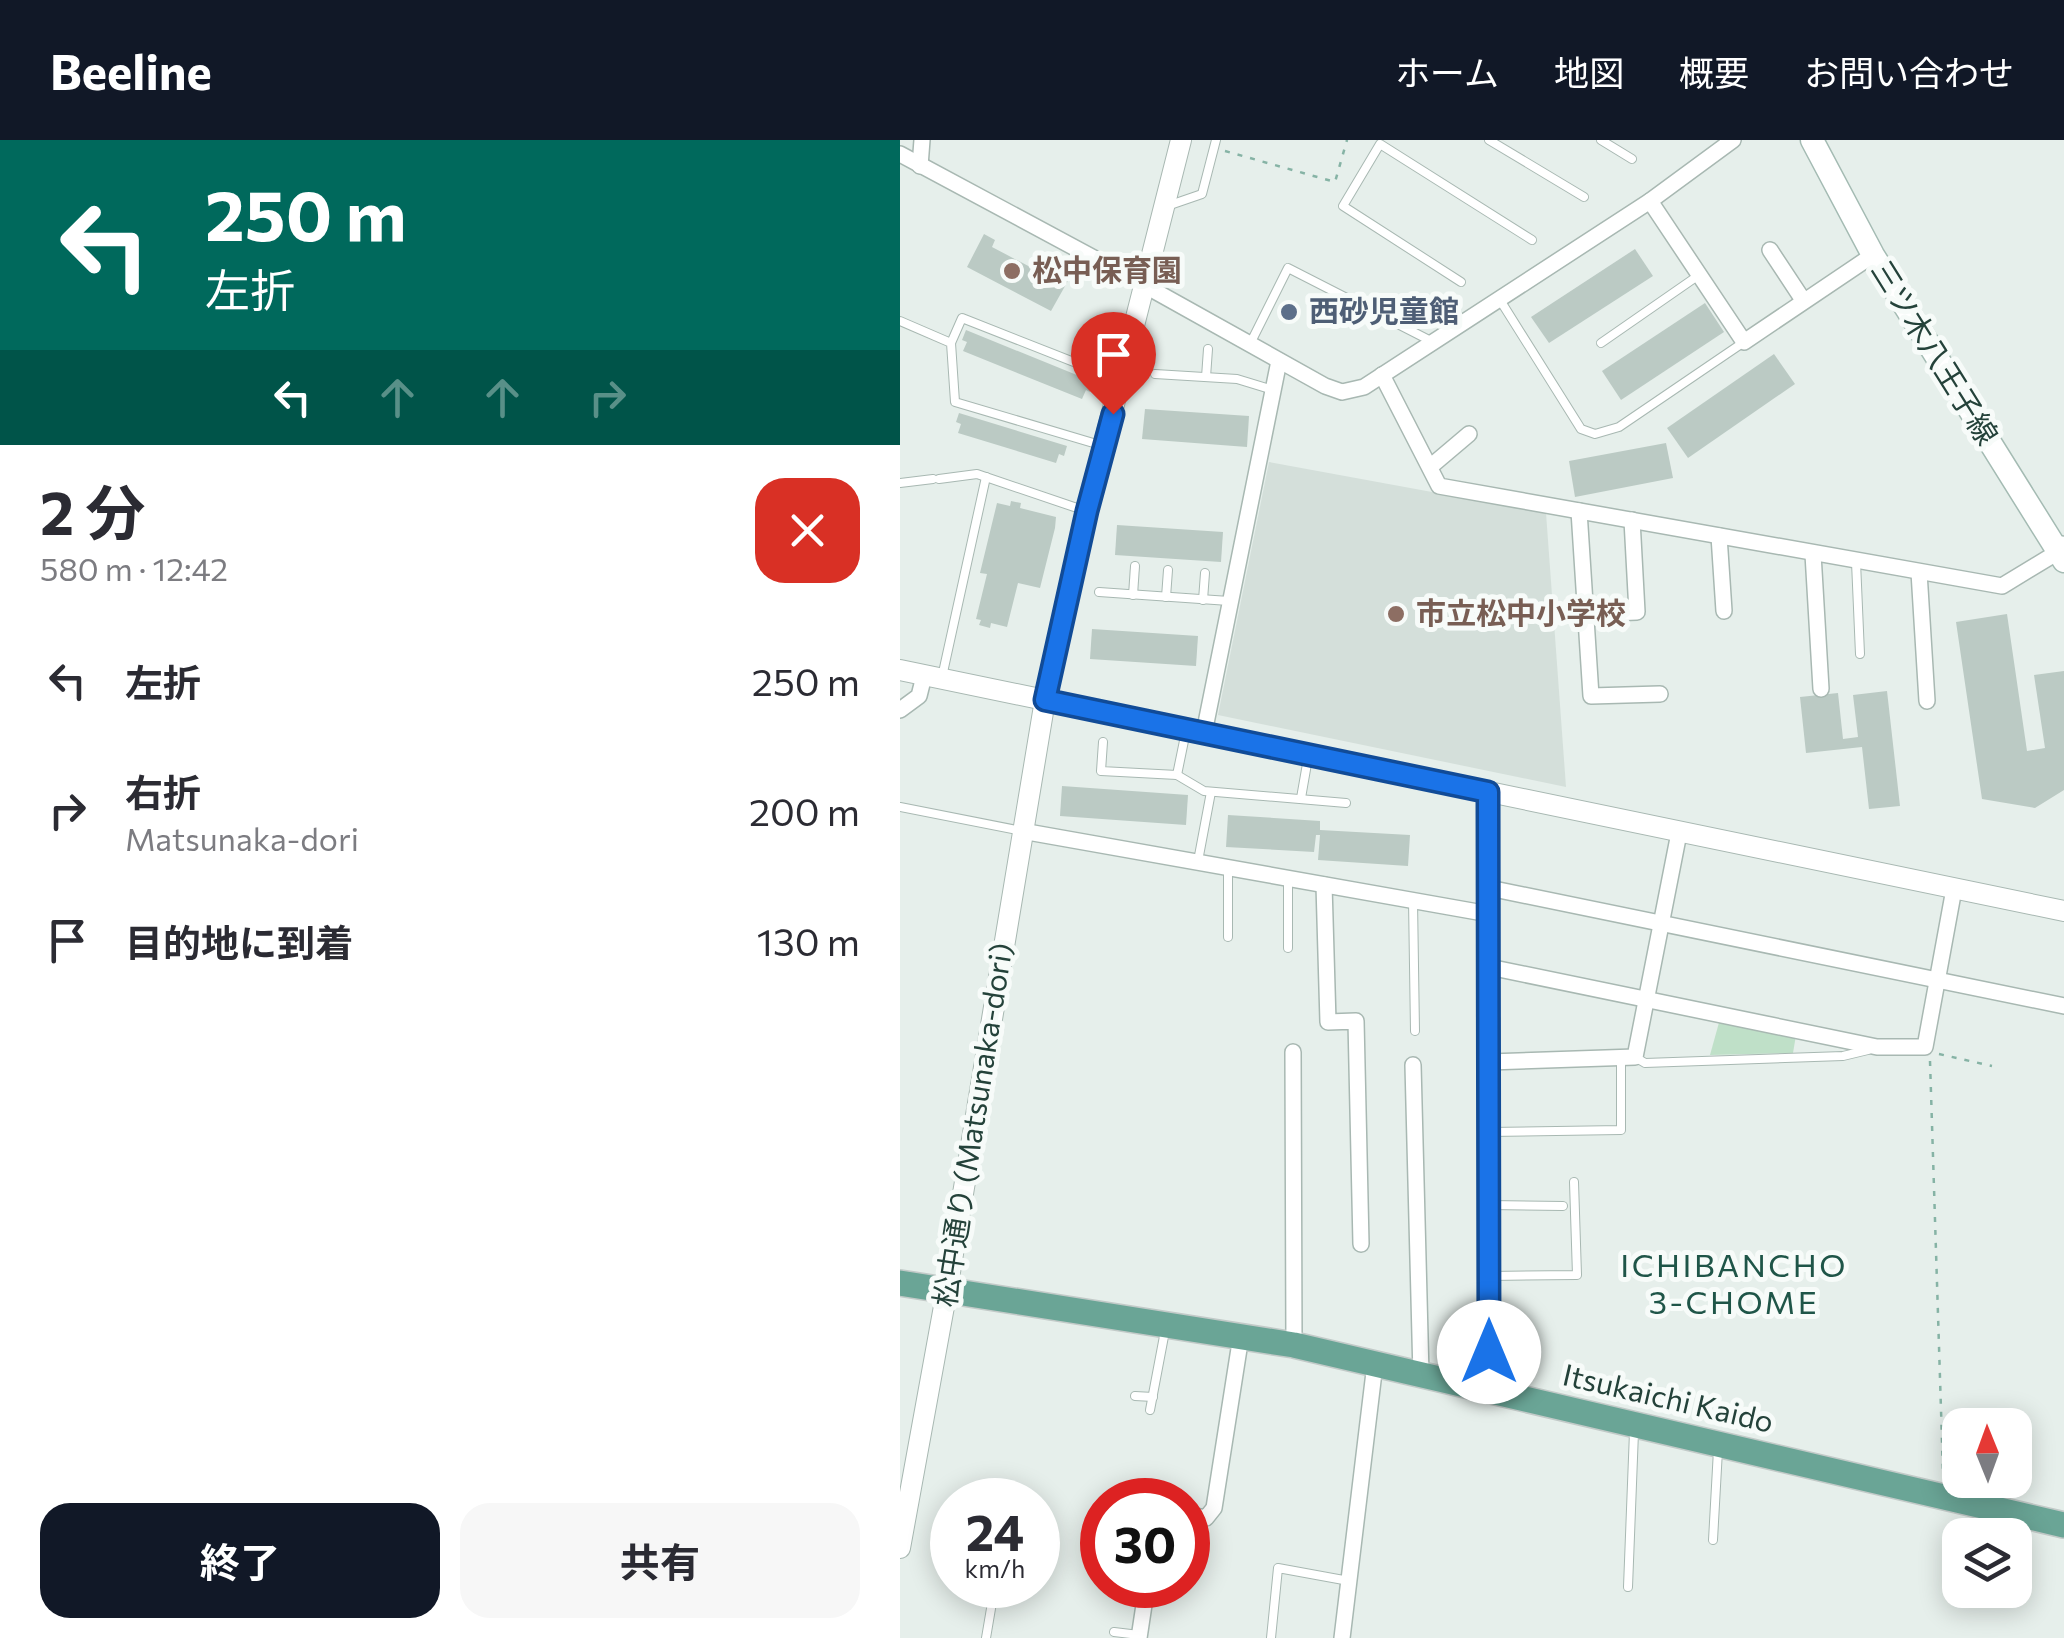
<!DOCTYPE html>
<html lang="ja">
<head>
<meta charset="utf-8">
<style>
	body { margin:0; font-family:Commissioner,"Noto Sans JP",sans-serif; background:#f7f7f7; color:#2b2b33; height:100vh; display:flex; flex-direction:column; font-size:38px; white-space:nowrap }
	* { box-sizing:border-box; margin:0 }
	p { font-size:32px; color:#7c7c81 }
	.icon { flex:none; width:55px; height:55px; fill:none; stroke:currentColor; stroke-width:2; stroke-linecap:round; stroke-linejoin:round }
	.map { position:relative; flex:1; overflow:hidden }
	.drawer { display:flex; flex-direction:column; background:#fff; width:900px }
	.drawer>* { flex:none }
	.banner { background:#00695c; color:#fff; overflow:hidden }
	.needle { width:65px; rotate:359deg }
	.fabs { position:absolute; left:1042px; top:1268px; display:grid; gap:20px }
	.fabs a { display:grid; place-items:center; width:90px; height:90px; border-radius:20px; background:#fff; box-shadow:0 5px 25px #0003; font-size:50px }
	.speed { position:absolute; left:30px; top:1338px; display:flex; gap:20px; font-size:50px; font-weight:700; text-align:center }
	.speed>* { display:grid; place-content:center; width:130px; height:130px; border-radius:50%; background:#fff; box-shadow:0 5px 25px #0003; line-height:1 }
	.speed small { font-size:25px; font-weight:400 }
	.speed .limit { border:15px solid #d22; background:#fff; color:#111 }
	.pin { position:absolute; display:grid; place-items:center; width:85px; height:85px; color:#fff; margin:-102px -42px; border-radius:50% 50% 50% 0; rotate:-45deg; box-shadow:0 0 10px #0007 }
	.pin .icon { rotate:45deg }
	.me { position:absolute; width:110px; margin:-55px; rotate:0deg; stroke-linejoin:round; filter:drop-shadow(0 0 8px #0008) }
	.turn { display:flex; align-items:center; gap:35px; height:210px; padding:0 40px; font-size:45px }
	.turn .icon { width:130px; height:130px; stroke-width:2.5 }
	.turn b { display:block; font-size:70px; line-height:85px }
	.lanes { display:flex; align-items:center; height:95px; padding:0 40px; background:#0003; justify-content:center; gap:50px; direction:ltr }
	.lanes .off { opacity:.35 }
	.round { display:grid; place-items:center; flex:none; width:105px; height:105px; border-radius:30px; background:#f7f7f7 }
	.overview { display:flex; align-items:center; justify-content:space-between; height:170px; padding:0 40px }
	h1 { font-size:60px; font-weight:700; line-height:75px }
	.action { display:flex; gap:20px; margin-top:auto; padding:20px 40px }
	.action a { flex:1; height:115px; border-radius:30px; background:#111827; color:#fff; font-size:40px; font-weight:700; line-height:115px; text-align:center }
	.action a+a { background:#f7f7f7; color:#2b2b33 }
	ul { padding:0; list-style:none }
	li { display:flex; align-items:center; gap:30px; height:130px; padding:0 40px }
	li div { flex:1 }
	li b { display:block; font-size:38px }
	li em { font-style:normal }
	header { display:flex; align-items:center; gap:60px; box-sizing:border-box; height:140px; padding:0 50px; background:#111827; color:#fff }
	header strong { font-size:48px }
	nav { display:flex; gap:55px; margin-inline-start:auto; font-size:35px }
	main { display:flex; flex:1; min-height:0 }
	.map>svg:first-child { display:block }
</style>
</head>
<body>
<header>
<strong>Beeline</strong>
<nav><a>ホーム</a><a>地図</a><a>概要</a><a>お問い合わせ</a></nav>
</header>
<main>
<section class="drawer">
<div class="banner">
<div class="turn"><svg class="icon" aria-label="left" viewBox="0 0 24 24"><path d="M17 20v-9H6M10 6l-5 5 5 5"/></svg><div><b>250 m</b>左折</div></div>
<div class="lanes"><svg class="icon" aria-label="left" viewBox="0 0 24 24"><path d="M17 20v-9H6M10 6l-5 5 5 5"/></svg><svg class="icon off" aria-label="ahead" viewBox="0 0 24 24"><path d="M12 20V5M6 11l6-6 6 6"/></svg><svg class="icon off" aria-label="ahead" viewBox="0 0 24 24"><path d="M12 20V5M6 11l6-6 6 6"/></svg><svg class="icon off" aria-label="right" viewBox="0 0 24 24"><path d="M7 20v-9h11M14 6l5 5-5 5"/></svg></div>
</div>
<div class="overview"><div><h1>2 分</h1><p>580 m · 12:42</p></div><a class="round" style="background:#d93025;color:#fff"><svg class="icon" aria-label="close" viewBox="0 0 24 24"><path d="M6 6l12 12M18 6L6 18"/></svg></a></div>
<ul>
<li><svg class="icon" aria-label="left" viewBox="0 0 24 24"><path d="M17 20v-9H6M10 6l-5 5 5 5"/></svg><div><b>左折</b></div><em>250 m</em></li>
<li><svg class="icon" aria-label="right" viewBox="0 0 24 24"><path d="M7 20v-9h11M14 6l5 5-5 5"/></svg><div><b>右折</b><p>Matsunaka-dori</p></div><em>200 m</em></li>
<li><svg class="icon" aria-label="arrive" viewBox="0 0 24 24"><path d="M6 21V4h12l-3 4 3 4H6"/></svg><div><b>目的地に到着</b></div><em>130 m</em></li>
</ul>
<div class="action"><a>終了</a><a>共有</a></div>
</section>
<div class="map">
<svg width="1164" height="1498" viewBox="0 0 1164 1498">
	<rect width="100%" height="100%" fill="#e6efeb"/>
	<path fill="#d4dfda" d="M369 322 646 373 666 647 318 575Z"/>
	<path fill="#bfe0c8" d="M820 879 896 895 893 913 810 915Z"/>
	<g fill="#bbcac4">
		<path d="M84 94 95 100 92 107 153 139 157 132 169 139 151 171 67 127Z"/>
		<path d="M735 109 753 136 649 203 631 177Z"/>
		<path d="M805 163 824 192 721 260 702 231Z"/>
		<path d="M66 190 194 242 190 252 186 250 182 259 63 211 67 202 62 200Z"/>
		<path d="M874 214 895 244 788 318 767 288Z"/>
		<path d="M245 269 349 276 347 307 242 299Z"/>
		<path d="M59 273 167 306 164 316 159 314 156 323 58 293 61 284 56 282Z"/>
		<path d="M766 303 773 338 675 357 669 321Z"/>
		<path d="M111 361 121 363 120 368 156 377 155 388 140 448 118 443 107 487 91 483 90 488 79 485 81 480 76 479 87 434 80 433 97 363 110 366Z"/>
		<path d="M217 385 323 392 321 422 215 415Z"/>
		<path d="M1107 474 1127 611 1145 608 1134 535 1164 531V650L1135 668 1082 659 1056 482Z"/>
		<path d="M192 489 298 496 296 526 190 519Z"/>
		<path d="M987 551 1000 666 969 669 962 607 906 613 900 557 938 553 943 599 958 597 953 555Z"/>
		<path d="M162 646 288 655 286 685 160 676Z"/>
		<path d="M328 675 420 681V690L510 695 508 726 418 720 420 695H416L414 712 326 707Z"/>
	</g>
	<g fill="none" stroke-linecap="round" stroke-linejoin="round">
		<defs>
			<g id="service">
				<path d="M589 0 684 57"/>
				<path d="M701 0 732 19"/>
				<path d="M270 65 302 54 316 0"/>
				<path d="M561 142 443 66 480 4 632 100"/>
				<path d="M600 160 681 289 695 294 719 287 844 202"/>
				<path d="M0 181 51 203 55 262 200 305"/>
				<path d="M51 203 62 178 217 239"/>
				<path d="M701 203 799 135"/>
				<path d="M350 204 388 128 531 201"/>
				<path d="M255 234 337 239 373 250"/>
				<path d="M306 237 308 209"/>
				<path d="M39 339 77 334 183 370"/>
				<path d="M0 343 33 339"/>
				<path d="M956 422 960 514"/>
				<path d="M199 452 329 461"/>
				<path d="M233 455 235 426"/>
				<path d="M266 457 268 430"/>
				<path d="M303 460 305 433"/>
				<path d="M42 537 86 337"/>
				<path d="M203 602 201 631 277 635 304 651 446 663"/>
				<path d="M277 635 286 591"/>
				<path d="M401 658 408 618"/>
				<path d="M0 667 122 691"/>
				<path d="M298 721 311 652"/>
				<path d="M388 738V808"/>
				<path d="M513 760 515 891"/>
				<path d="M328 797V727"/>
				<path d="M735 917 745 923 943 916 968 910"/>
				<path d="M589 992 721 990V919"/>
				<path d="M589 1065 663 1066"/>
				<path d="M590 1136 677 1135 674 1042"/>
				<path d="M235 1256 253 1257"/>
				<path d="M250 1270 265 1191"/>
				<path d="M813 1400 818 1310"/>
				<path d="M728 1447 734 1292"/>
				<path d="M214 1492 239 1495"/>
				<path d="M86 1498 95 1445"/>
				<path d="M371 1498 378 1428 449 1441"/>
			</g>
			<g id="minor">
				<path d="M0 14 244 145 425 246 442 252 464 247 750 61 833 0"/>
				<path d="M20 26 22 0"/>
				<path d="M750 61 844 202 973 115"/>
				<path d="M870 110 903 160"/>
				<path d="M482 235 539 346 1102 446 1158 412 1162 404"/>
				<path d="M530 327 569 294"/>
				<path d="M679 371 691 556 760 554"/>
				<path d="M819 396 824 471"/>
				<path d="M913 414 921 549"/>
				<path d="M1019 432 1027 561"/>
				<path d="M686 474 737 472 732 380"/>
				<path d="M0 570 19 556 24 536"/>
				<path d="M304 593 379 221"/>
				<path d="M588 652 589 1250"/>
				<path d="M122 691 589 774"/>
				<path d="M424 745 428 882 456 881 461 1104"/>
				<path d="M589 748 1164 866"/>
				<path d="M589 827 977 907H1025L1054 749"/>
				<path d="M393 912 394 1205"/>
				<path d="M589 922 735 917 779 693"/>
				<path d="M513 925 521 1235"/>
				<path d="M288 1375 306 1378 314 1368 341 1196"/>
				<path d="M239 1498 247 1445"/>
				<path d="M442 1498 475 1224"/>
			</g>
			<g id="tertiary">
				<path d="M0 530 1164 771"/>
				<path d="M0 1408 47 1150 145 560 187 371 281 0"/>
			</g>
			<path id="secondary" d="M912 0 973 115 1164 421"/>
			<path id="primary" d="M0 1143 394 1205 1164 1385"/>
		</defs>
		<use href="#service" stroke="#a8b8b2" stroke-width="10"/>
		<use href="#minor" stroke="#a8b8b2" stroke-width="18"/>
		<use href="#tertiary" stroke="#a8b8b2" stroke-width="22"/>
		<use href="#secondary" stroke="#a4bbb3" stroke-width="25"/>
		<use href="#primary" stroke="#c2cac8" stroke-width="28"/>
		<g stroke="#86b3a5" stroke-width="2.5" stroke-dasharray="5 8" stroke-linecap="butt">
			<path d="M325 11 435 42 447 0"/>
			<path d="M1039 914 1092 926"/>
			<path d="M1030 921 1043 1333"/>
		</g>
		<use href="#service" stroke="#fff" stroke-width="8"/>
		<use href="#minor" stroke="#fff" stroke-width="15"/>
		<use href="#tertiary" stroke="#fff" stroke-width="20"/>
		<use href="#secondary" stroke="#fff" stroke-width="22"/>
		<use href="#primary" stroke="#6aa596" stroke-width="25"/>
	</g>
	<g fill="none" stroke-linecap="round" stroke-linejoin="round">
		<defs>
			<path id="route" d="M213 274 187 371 145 560 588 652 589 1212"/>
		</defs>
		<use href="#route" stroke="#114b97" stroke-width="25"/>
		<use href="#route" stroke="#1a73e8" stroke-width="18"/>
	</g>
	<g fill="#8d6e63" stroke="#f7fbf9" stroke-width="4">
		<circle cx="112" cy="131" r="10"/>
		<circle cx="496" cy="474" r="10"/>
	</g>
	<circle fill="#5c6f8a" stroke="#f7fbf9" stroke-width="4" cx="389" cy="172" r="10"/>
	<g text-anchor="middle" stroke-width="10" stroke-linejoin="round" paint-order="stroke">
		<g font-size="30" font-weight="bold" fill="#785e54" stroke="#f7fbf9" text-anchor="start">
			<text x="132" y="141">松中保育園</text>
			<text x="516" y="484">市立松中小学校</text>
		</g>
		<g font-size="30" font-weight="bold" fill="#4e5e75" stroke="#f7fbf9" text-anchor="start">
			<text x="409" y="182">西砂児童館</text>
		</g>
		<g font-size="30" fill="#24423a" stroke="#f7fbf9">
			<text transform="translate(1034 213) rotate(58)" y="10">三ツ木八王子線</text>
			<text transform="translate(74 985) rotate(-81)" y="10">松中通り (Matsunaka-dori)</text>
			<text transform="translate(768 1259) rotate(13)" y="10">Itsukaichi Kaido</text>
		</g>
		<g font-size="32" letter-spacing="2.5" fill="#1f5548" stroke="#f7fbf9">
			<text x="834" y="1137">ICHIBANCHO<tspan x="834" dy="37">3-CHOME</tspan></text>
		</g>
	</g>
</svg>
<div class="fabs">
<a><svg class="needle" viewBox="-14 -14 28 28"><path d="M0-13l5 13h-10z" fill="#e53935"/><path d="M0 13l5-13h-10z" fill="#7c7c81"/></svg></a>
<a><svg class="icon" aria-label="layers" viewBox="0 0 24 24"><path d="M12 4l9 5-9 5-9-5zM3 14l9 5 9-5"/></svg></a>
</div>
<div class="speed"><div>24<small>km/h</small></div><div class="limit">30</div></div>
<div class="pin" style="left:213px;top:274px;background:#d93025"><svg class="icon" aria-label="arrive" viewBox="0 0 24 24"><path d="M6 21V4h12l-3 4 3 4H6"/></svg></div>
<svg class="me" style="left:589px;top:1212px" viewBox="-20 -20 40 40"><circle r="19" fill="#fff"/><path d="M0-13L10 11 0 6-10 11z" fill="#1a73e8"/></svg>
</div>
</main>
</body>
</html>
